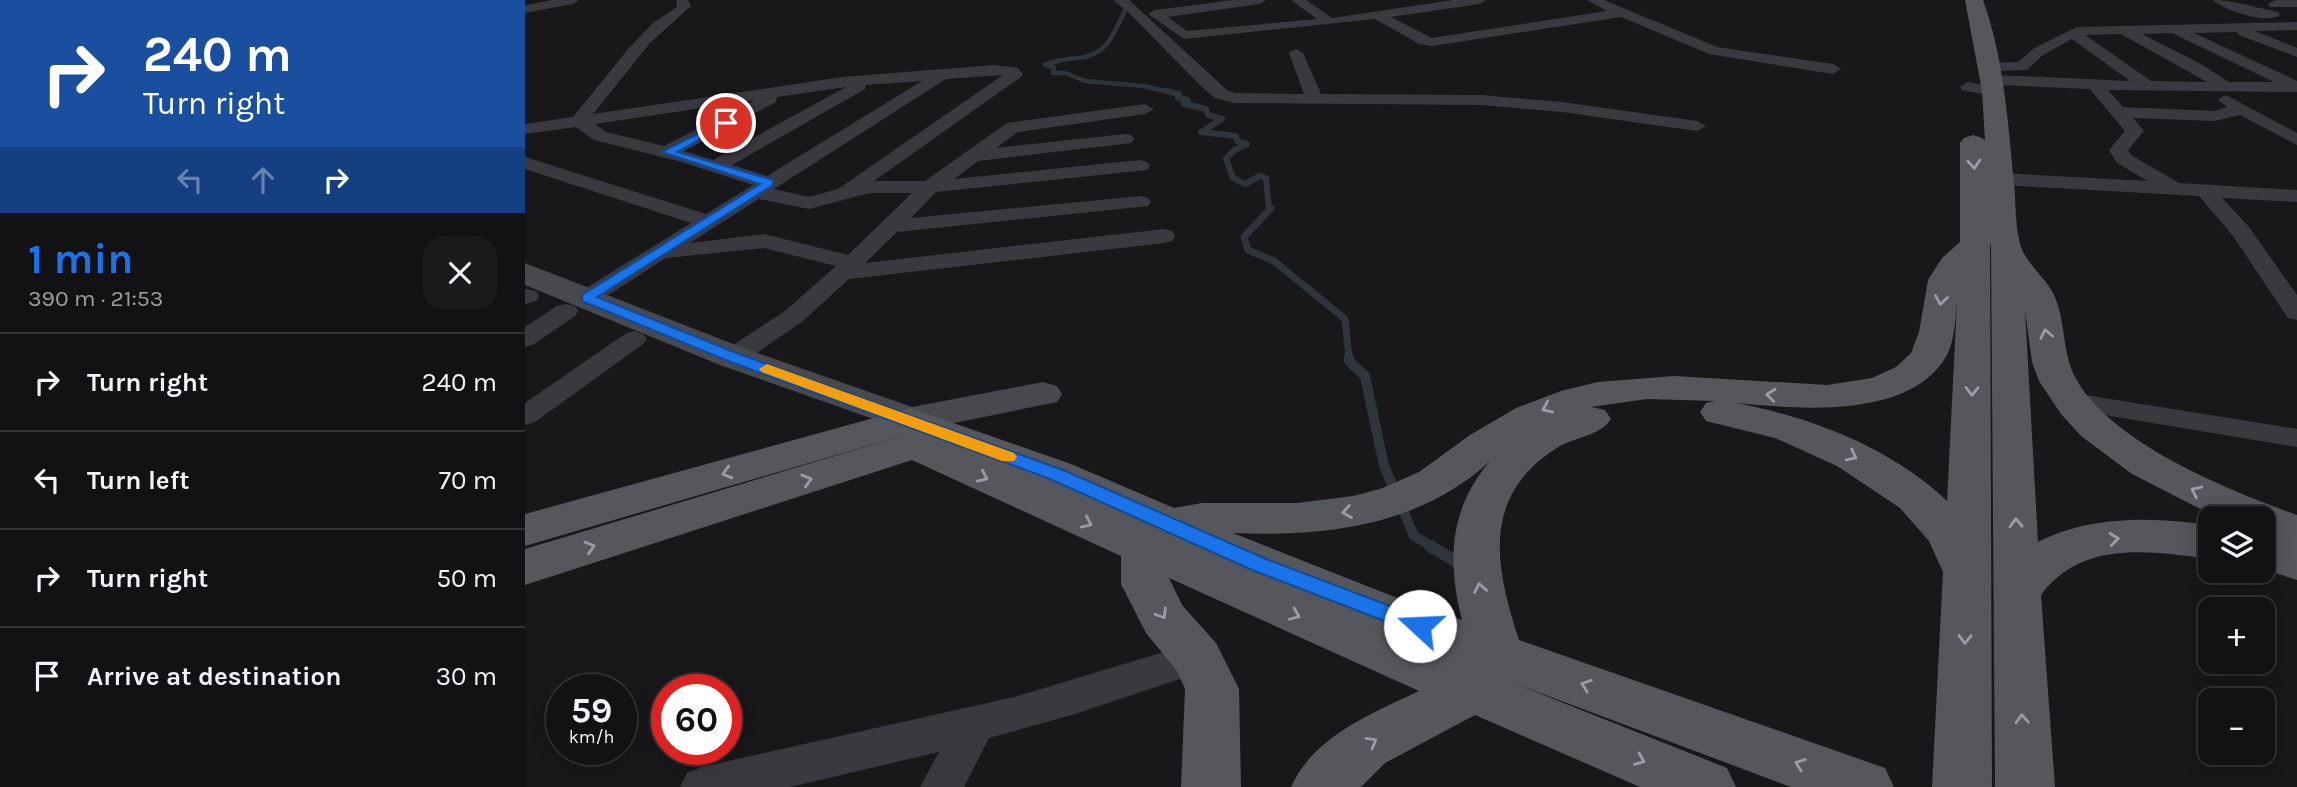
<!DOCTYPE html>
<html lang="en">
<head>
<meta charset="utf-8">
<style>
	body { margin:0; font-family:Karla,sans-serif; background:#1b1b1d; color:#f1f3f6; height:100vh; display:flex; flex-direction:column; font-size:26px; white-space:nowrap }
	* { box-sizing:border-box; margin:0 }
	p { font-size:23px; color:#9c9ea0 }
	.icon { flex:none; width:38px; height:38px; fill:none; stroke:currentColor; stroke-width:2; stroke-linecap:round; stroke-linejoin:round }
	.map { position:relative; flex:1; overflow:hidden }
	.panel { display:flex; flex-direction:column; background:#121214; width:525px }
	.panel>* { flex:none }
	.hud { background:#1a4fa0; color:#fff; overflow:hidden }
	.fabs { position:absolute; left:1673px; top:506px; display:grid; gap:14px }
	.fabs a { display:grid; place-items:center; width:77px; height:77px; border-radius:14px; background:#121214; box-shadow:0 4px 18px #0003,0 0 0 2px #313234; font-size:35px }
	.speed { position:absolute; left:21px; top:674px; display:flex; gap:14px; font-size:35px; font-weight:700; text-align:center }
	.speed>* { display:grid; place-content:center; width:91px; height:91px; border-radius:50%; background:#121214; box-shadow:0 4px 18px #0003,0 0 0 2px #313234; line-height:1 }
	.speed small { font-size:18px; font-weight:400 }
	.speed .limit { border:10px solid #d22; background:#fff; color:#111 }
	.pin { position:absolute; display:grid; place-items:center; width:60px; height:60px; color:#fff; margin:-30px; border:4px solid #fff; border-radius:50%; box-shadow:0 2px 7px #0007 }
	.me { position:absolute; width:77px; margin:-38px; rotate:290deg; stroke-linejoin:round; filter:drop-shadow(0 0 5px #0008) }
	.turn { display:flex; align-items:center; gap:24px; height:147px; padding:0 28px; font-size:32px }
	.turn .icon { width:91px; height:91px; stroke-width:2.5 }
	.turn b { display:block; font-size:49px; line-height:60px }
	.lanes { display:flex; align-items:center; height:66px; padding:0 28px; background:#0003; justify-content:center; gap:35px; direction:ltr }
	.lanes .off { opacity:.35 }
	.round { display:grid; place-items:center; flex:none; width:74px; height:74px; border-radius:21px; background:#1b1b1d }
	.summary { display:flex; align-items:center; justify-content:space-between; height:119px; padding:0 28px }
	h1 { font-size:42px; font-weight:700; line-height:52px; color:#1a73e8 }
	ul { padding:0; list-style:none }
	li { display:flex; align-items:center; gap:21px; height:98px; padding:0 28px; border-top:2px solid #313234 }
	li div { flex:1 }
	li b { display:block; font-size:26px }
	li em { font-style:normal }
	main { display:flex; flex:1; min-height:0 }
	.map>svg:first-child { display:block }
</style>
</head>
<body>
<main>
<section class="panel">
<div class="hud">
<div class="turn"><svg class="icon" aria-label="right" viewBox="0 0 24 24"><path d="M7 20v-9h11M14 6l5 5-5 5"/></svg><div><b>240 m</b>Turn right</div></div>
<div class="lanes"><svg class="icon off" aria-label="left" viewBox="0 0 24 24"><path d="M17 20v-9H6M10 6l-5 5 5 5"/></svg><svg class="icon off" aria-label="ahead" viewBox="0 0 24 24"><path d="M12 20V5M6 11l6-6 6 6"/></svg><svg class="icon" aria-label="right" viewBox="0 0 24 24"><path d="M7 20v-9h11M14 6l5 5-5 5"/></svg></div>
</div>
<div class="summary"><div><h1>1 min</h1><p>390 m · 21:53</p></div><a class="round"><svg class="icon" aria-label="close" viewBox="0 0 24 24"><path d="M6 6l12 12M18 6L6 18"/></svg></a></div>
<ul>
<li><svg class="icon" aria-label="right" viewBox="0 0 24 24"><path d="M7 20v-9h11M14 6l5 5-5 5"/></svg><div><b>Turn right</b></div><em>240 m</em></li>
<li><svg class="icon" aria-label="left" viewBox="0 0 24 24"><path d="M17 20v-9H6M10 6l-5 5 5 5"/></svg><div><b>Turn left</b></div><em>70 m</em></li>
<li><svg class="icon" aria-label="right" viewBox="0 0 24 24"><path d="M7 20v-9h11M14 6l5 5-5 5"/></svg><div><b>Turn right</b></div><em>50 m</em></li>
<li><svg class="icon" aria-label="arrive" viewBox="0 0 24 24"><path d="M6 21V4h12l-3 4 3 4H6"/></svg><div><b>Arrive at destination</b></div><em>30 m</em></li>
</ul>
</section>
<div class="map">
<svg width="1772" height="787" viewBox="0 0 1772 787">
	<rect width="100%" height="100%" fill="#18181a"/>
	<g fill="none" stroke-linecap="round" stroke-linejoin="round">
		<path stroke="#2f353d" stroke-width="4.5" d="M591 0 599 6 600 11C588 35 582 56 552 58 541 59 531 60 520 65L529 67 528 73H540L560 81 618 86 649 93"/>
		<path stroke="#2f353d" stroke-width="6" d="M641 91 654 94 653 98 663 100 659 104 681 109 683 115 697 119 676 132 711 136 712 141 722 144 708 151 701 159 708 178 720 184 735 176 741 178 744 210"/>
		<path stroke="#2f353d" stroke-width="7" d="M746 208 719 237 723 250 749 261 820 319 824 358"/>
		<path stroke="#2f353d" stroke-width="10" d="M824 357V361L840 376 859 466 889 536 908 547"/>
		<path stroke="#2f353d" stroke-width="12" d="M905 546 937 565"/>
		<g fill="#39393f" fill-rule="evenodd">
			<path d="M27 0H54L48 4 0 13V5Z"/>
			<path d="M151 0H163L166 6 125 43 68 114 318 77 469 65 493 68 498 74 496 77 349 181H400L482 123 620 104 629 109 620 114 493 132 471 148 600 134 606 135 609 139 606 143 453 161 429 179 615 160 622 162 625 166 622 170 411 192 386 218 616 196 623 198 626 202 623 206 372 232 340 263 639 229 647 231 650 236 647 241 639 243 324 279 278 321 217 363 208 365 199 363 195 357 199 351 260 311 311 266 239 248 141 258 71 303 62 305 53 303 50 298 53 293 166 223 0 169V157L181 214 228 185 153 161 69 140 51 127 0 134V124L48 117 104 48 128 23 152 7ZM478 75 313 189 284 197 249 189 421 79ZM397 81 242 176 207 165 340 89 341 85ZM321 87 188 160 159 151 251 102 252 97ZM230 100 139 146 81 132 70 124ZM345 193H387L323 255 239 234 165 243 234 199 284 209Z"/>
			<path d="M591 0H604L702 90 710 93 779 94 764 53 771 49 778 53 796 94 956 95 1037 102 1172 121 1181 126 1172 131 1037 112 956 105 709 103 690 98 679 89Z"/>
			<path d="M708 0H741L735 4 643 17 662 31 792 19 766 0H781L807 18 928 0H961L955 4 866 17 907 38 1082 11 1062 0H1079L1192 47 1308 64 1316 69 1308 74 1184 54 1096 17 907 46 894 44 850 19 659 39 623 14 630 10Z"/>
			<path d="M1688 0C1707 0 1733 8 1753 12L1755 15C1742 25 1699 10 1688 0Z"/>
			<path d="M1750 0H1772V7H1745L1743 4Z"/>
			<path d="M1772 22V30L1730 31 1772 48V57L1714 35 1712 32 1669 33 1772 81V92L1583 90 1598 107 1690 111 1702 107 1693 100 1701 95 1772 133V145L1715 115 1690 121 1608 118 1619 131 1603 150 1606 155 1654 183 1772 190V202L1697 198 1724 227 1772 295V320L1763 318 1708 236 1674 196 1476 185 1469 183 1466 179 1469 175 1476 173 1623 181 1592 163 1584 150 1600 131 1565 89 1472 85 1464 80 1472 75 1605 81 1547 39 1518 55 1502 70 1463 71 1458 69 1455 66 1458 63 1493 62 1508 49 1552 27ZM1648 33 1649 34 1749 82H1704L1674 63 1617 34ZM1596 34 1682 82 1626 81 1560 35Z"/>
			<path d="M1443 82 1474 88 1476 91 1468 96 1437 90 1435 87Z"/>
			<path d="M0 289 11 291 14 296 11 301 0 304Z"/>
			<path d="M41 304 50 306 53 311 50 316 9 344 0 347V327L32 306Z"/>
			<path d="M109 331 118 334 122 339 118 344 10 422 0 425V403L100 334Z"/>
			<path d="M1548 393 1772 429V447L1538 408 1534 402 1538 396Z"/>
			<path d="M672 642 685 647 691 658 685 669 550 714 464 738 439 787H395L414 752 265 787H155L162 773 177 767 489 697Z"/>
		</g>
		<path fill="#48484f" fill-rule="evenodd" d="M0 263 221 349 387 407 518 382 532 386 537 394 532 402 385 432 195 365 0 285Z"/>
		<path fill="#56565d" fill-rule="evenodd" d="M1440 0H1458C1479 58 1483 122 1489 183 1491 203 1490 228 1496 247 1502 264 1521 278 1529 295 1541 321 1537 352 1550 377 1585 443 1705 491 1772 515V580L1738 569V518L1691 517 1607 474 1556 436 1536 414 1514 381 1507 362 1500 310 1513 542C1565 515 1629 517 1685 525V559C1624 551 1557 540 1516 595L1530 787H1470L1466 248 1465 241 1467 787H1407L1418 572 1404 541 1375 508 1312 466 1250 438 1181 421 1175 412 1181 403 1190 401 1122 399 1066 407 1080 410 1086 419C1076 435 1052 437 1035 446 956 494 969 564 994 640L1360 768 1369 787H1266L986 682 1202 768 1211 787H1115L950 715 860 763 836 787H766C789 736 846 714 894 691L644 578 657 605 691 643 714 689 716 787H656L660 689 652 671 621 633 596 584V556L387 460 0 585V549L383 434 0 546V514L385 408 546 464 649 508 677 503H772L828 496 855 489 894 472 945 435 991 408 1036 391 1073 382 1149 376 1302 385 1347 378 1371 367 1386 353 1394 332 1403 280 1417 258 1435 242V143L1439 138 1448 135 1457 138 1460 141 1457 91ZM1432 302 1422 501C1365 447 1287 418 1212 403 1273 409 1386 420 1422 355 1430 339 1430 320 1432 302ZM965 461C924 509 922 561 937 620L862 594 708 533C800 537 895 526 965 461Z"/>
	</g>
	<defs><path id="oneway-chevron" d="M-2-3.5L2.5 0L-2 3.5" fill="none" stroke-width="1.6" stroke-linecap="round" stroke-linejoin="round" transform="scale(1.75)"/></defs>
	<g stroke="#9a9ca7">
		<use href="#oneway-chevron" transform="translate(1449 164) rotate(86)"/>
		<use href="#oneway-chevron" transform="translate(1416 300) rotate(99)"/>
		<use href="#oneway-chevron" transform="translate(1521 334) rotate(-101)"/>
		<use href="#oneway-chevron" transform="translate(1447 391) rotate(91)"/>
		<use href="#oneway-chevron" transform="translate(1246 395) rotate(-174)"/>
		<use href="#oneway-chevron" transform="translate(1022 408) rotate(156)"/>
		<use href="#oneway-chevron" transform="translate(1327 456) rotate(27)"/>
		<use href="#oneway-chevron" transform="translate(202 473) rotate(164)"/>
		<use href="#oneway-chevron" transform="translate(458 477) rotate(24)"/>
		<use href="#oneway-chevron" transform="translate(282 480) rotate(-17)"/>
		<use href="#oneway-chevron" transform="translate(1671 491) rotate(-154)"/>
		<use href="#oneway-chevron" transform="translate(822 512) rotate(170)"/>
		<use href="#oneway-chevron" transform="translate(562 523) rotate(25)"/>
		<use href="#oneway-chevron" transform="translate(1491 523) rotate(-92)"/>
		<use href="#oneway-chevron" transform="translate(1589 539) rotate(-6)"/>
		<use href="#oneway-chevron" transform="translate(65 547) rotate(-17)"/>
		<use href="#oneway-chevron" transform="translate(955 588) rotate(-100)"/>
		<use href="#oneway-chevron" transform="translate(637 614) rotate(58)"/>
		<use href="#oneway-chevron" transform="translate(770 615) rotate(23)"/>
		<use href="#oneway-chevron" transform="translate(1440 639) rotate(91)"/>
		<use href="#oneway-chevron" transform="translate(1061 685) rotate(-160)"/>
		<use href="#oneway-chevron" transform="translate(1497 719) rotate(-93)"/>
		<use href="#oneway-chevron" transform="translate(847 742) rotate(-30)"/>
		<use href="#oneway-chevron" transform="translate(1115 760) rotate(22)"/>
		<use href="#oneway-chevron" transform="translate(1275 764) rotate(-160)"/>
	</g>
	<path fill="#1a73e8" stroke="#114b97" stroke-width="2" d="M198 121 206 123 152 152 248 180V185L72 297 214 354 538 470 741 559 902 620 905 626 902 632 895 634 888 632 727 570 525 479 203 361 57 301V295L235 184 137 152Z"/>
	<path fill="#f59e0b" d="M242 364 489 453 492 457 489 461H477L237 372 234 369Z"/>
</svg>
<div class="fabs">
<a><svg class="icon" aria-label="layers" viewBox="0 0 24 24"><path d="M12 4l9 5-9 5-9-5zM3 14l9 5 9-5"/></svg></a>
<a>+</a>
<a>−</a>
</div>
<div class="speed"><div>59<small>km/h</small></div><div class="limit">60</div></div>
<div class="pin" style="left:201px;top:123px;background:#d93025"><svg class="icon" aria-label="arrive" viewBox="0 0 24 24"><path d="M6 21V4h12l-3 4 3 4H6"/></svg></div>
<svg class="me" style="left:895px;top:626px" viewBox="-20 -20 40 40"><circle r="19" fill="#fff"/><path d="M0-13L10 11 0 6-10 11z" fill="#1a73e8"/></svg>
</div>
</main>
</body>
</html>
